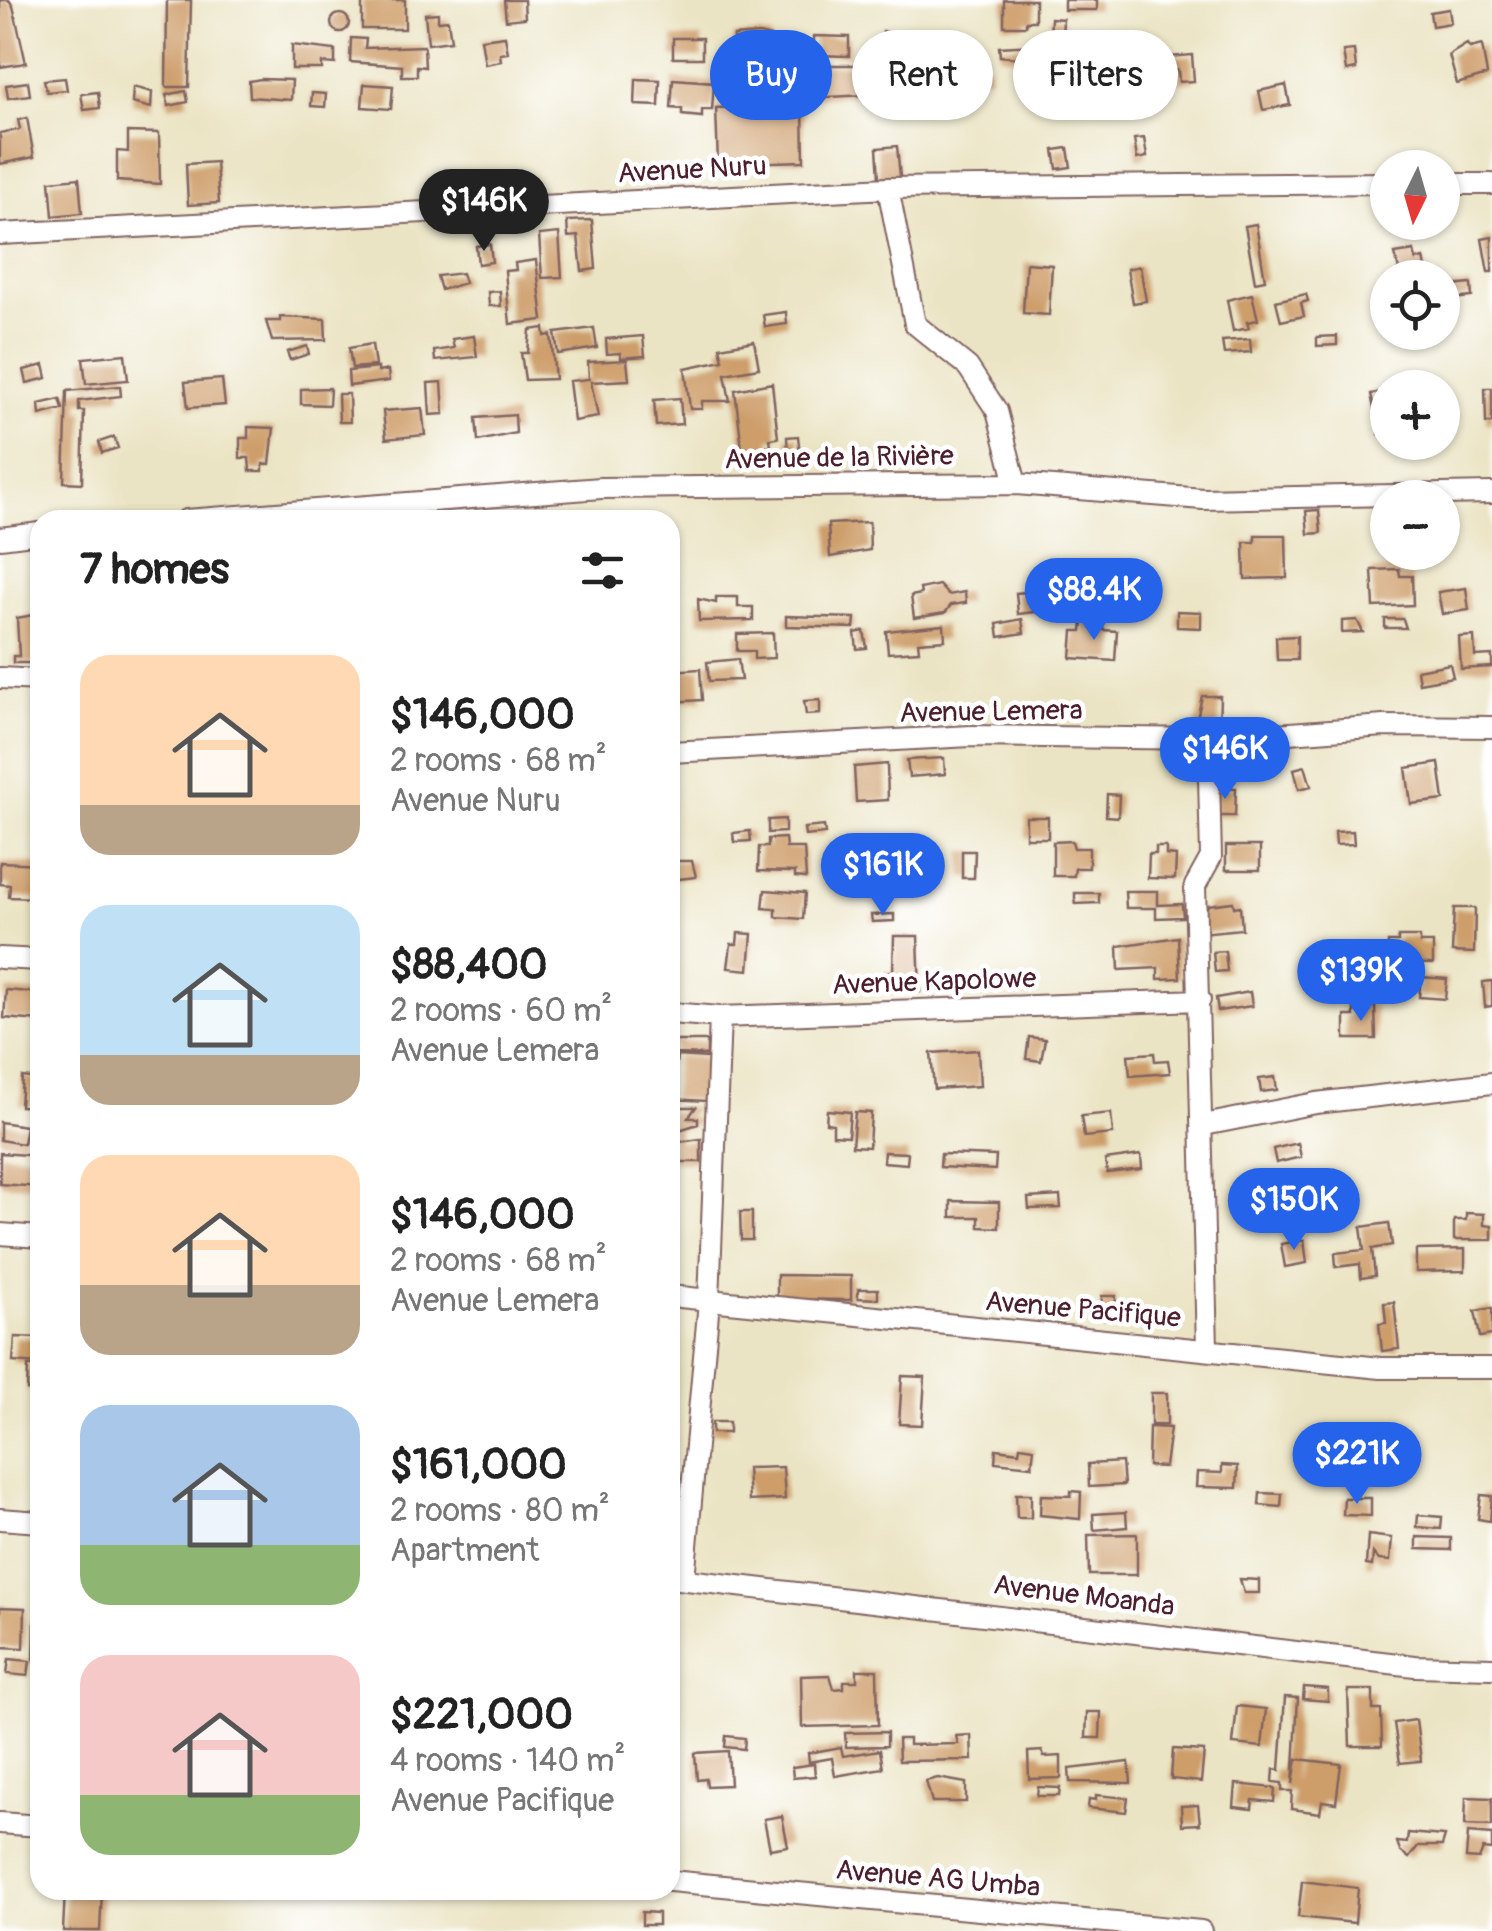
<!DOCTYPE html>
<html lang="en">
<head>
<meta charset="utf-8">
<style>
	:root { --surface:#fff; --page:#f6f6f6; --text:#222; --muted:#767676; --accent:#2563eb }
	body { margin:0; font-family:Pangolin,sans-serif; background:var(--page); color:var(--text); height:100vh; display:flex; flex-direction:column; font-size:38px; white-space:nowrap }
	* { box-sizing:border-box; margin:0 }
	p { font-size:32px; color:var(--muted) }
	.icon { flex:none; width:55px; height:55px; fill:none; stroke:currentColor; stroke-width:2; stroke-linecap:round; stroke-linejoin:round }
	.map { position:relative; flex:1; overflow:hidden }
	.sheet { position:absolute; left:30px; top:510px; width:650px; height:1390px; display:flex; flex-direction:column; background:var(--surface); border-radius:30px; box-shadow:0 2px 8px #0004 }
	.sheet>* { flex:none }
	.guide { position:absolute; left:710px; top:30px; width:630px; height:90px; display:flex; gap:20px }
	.needle { width:65px; rotate:185deg }
	.controls { position:absolute; left:1370px; top:150px; display:grid; gap:20px }
	.controls a { display:grid; place-items:center; width:90px; height:90px; border-radius:50%; background:var(--surface); box-shadow:0 2px 8px #0004; font-size:50px }
	.price { position:absolute; translate:-50% -85px; padding:0 22px; border-radius:35px; background:var(--accent); color:#fff; font-size:32px; line-height:65px; filter:drop-shadow(0 2px 5px #0008) }
	.price::after { content:''; position:absolute; left:50%; top:60px; width:30px; height:22px; margin-left:-15px; background:inherit; clip-path:polygon(0 0,100% 0,50% 100%) }
	.price.selected { background:#222; color:#fff }
	ul { padding:0; list-style:none }
	li { display:flex; align-items:center; gap:30px; height:250px; padding:0 50px }
	li span { display:grid; place-items:center; flex:none; width:280px; height:200px; border-radius:30px; color:#555 }
	li>.icon { margin-inline-start:auto }
	span .icon { width:120px; height:120px; fill:#fffc; stroke-width:1 }
	li b { font-size:42px }
	h2 { display:flex; justify-content:space-between; align-items:center; height:120px; padding:0 50px; font-size:42px }
	.pill { padding:0 35px; border-radius:45px; background:var(--surface); box-shadow:0 2px 8px #0004; font-size:35px; line-height:90px }
	.pill.selected { background:var(--accent); color:#fff }
	.map>svg:first-child { display:block }
</style>
</head>
<body>
<div class="map">
<svg width="1492" height="1931" viewBox="0 0 1492 1931">
	<rect width="100%" height="100%" fill="#fff"/>
	<filter id="ink" filterUnits="userSpaceOnUse"><feTurbulence type="fractalNoise" baseFrequency=".01" numOctaves="2"/><feDisplacementMap in="SourceGraphic" scale="20" xChannelSelector="R" yChannelSelector="G"/><feConvolveMatrix kernelMatrix="1 2 1 2 8 2 1 2 1" color-interpolation-filters="sRGB"/></filter>
	<filter id="wash" filterUnits="userSpaceOnUse"><feTurbulence type="fractalNoise" baseFrequency=".0048" numOctaves="4" result="noise"/><feDisplacementMap in="SourceGraphic" scale="40" xChannelSelector="R" yChannelSelector="G"/><feGaussianBlur stdDeviation="2.25" result="paint"/><feColorMatrix in="noise" values="0 0 0 0 0 0 0 0 0 0 0 0 0 0 0 0 0 1.4 0 .05"/><feComposite in="paint" operator="in"/></filter>
	<g filter="url(#wash)">
		<rect width="100%" height="100%" fill="#ebe4c4"/>
		<g id="blocks">
			<path fill="#ce9e6b" d="M0,0H9L13,6L26,63L0,67Z
				M167,0H191L189,87H166Z
				M362,0H405V29H362Z
				M504,0H524L525,18L506,20Z
				M1004,0H1035V21H1026V26H1004Z
				M1064,0H1097V10H1064Z
				M1449,9L1451,23L1432,26L1430,12Z
				M438,13V21L448,20L451,41L428,44L425,14Z
				M331 23a9 9 0 1 1 18 0a9 9 0 1 1-18 0Z
				M1051,18L1063,19L1062,40L1050,39Z
				M883,31L891,33V41H896L897,33H907V52L879,50Z
				M759,34L771,37L772,63L723,65V53L733,52L734,36Z
				M505,36L508,53L500,54L501,61L485,64L481,39Z
				M814,36L849,37V56L814,55Z
				M919,36L942,37L941,51L952,52L951,60L917,59Z
				M351,38L366,39L365,48L424,46L425,67L417,66V76H402V66L350,62Z
				M673,38H702V58H673Z
				M1467,44L1470,48L1482,45L1487,75L1457,84L1449,55Z
				M292,45L335,50V64L322,63V69H292Z
				M1034,45L1035,60L1000,56L999,47Z
				M1354,50L1356,69L1346,71L1343,51Z
				M1192,55L1194,81L1179,82L1178,70L1147,72L1146,59Z
				M1052,58L1084,59V80L1052,79Z
				M963,63L967,86H961L960,104L936,103L942,65Z
				M810,65H861V74H868L867,95L810,98Z
				M989,65V77H974V66Z
				M767,72V91L719,93V75Z
				M65,78L67,90L47,92L44,80Z
				M261,79L292,80L291,100L250,97L249,81Z
				M636,79L660,80L659,106L635,105Z
				M673,79L714,82L712,110H702V117L682,115V109L671,108Z
				M28,82L30,95L8,98L6,85Z
				M364,84L393,86L391,109L362,107Z
				M1286,85L1290,105L1263,110L1259,91Z
				M1056,86H1066V106L1056,107Z
				M133,87L152,92L151,108L132,103Z
				M186,91L188,102L169,106L166,95Z
				M98,92L100,108L84,110L81,94Z
				M312,93L326,94L325,107L311,106Z
				M740,100H780V106L803,105L804,161L718,164L716,108L740,107Z
				M27,118L34,157L0,164V133L20,129L18,120Z
				M128,132L159,133L160,184L117,181V151L128,152Z
				M1144,138L1147,157L1137,159L1134,139Z
				M897,146L900,177L879,178L877,148Z
				M1068,148L1071,167L1057,169L1054,150Z
				M216,162L219,203L188,205L186,164Z
				M79,178L82,213L53,216L50,181Z
				M592,220L596,269L582,271L578,236L568,237L567,221Z
				M1256,224L1265,280L1255,282L1245,226Z
				M559,233L562,277L542,278L539,235Z
				M1492,237V272H1488L1482,239Z
				M490,244L492,262L478,264L476,246Z
				M1414,251L1416,260L1424,258L1428,278H1401L1395,254Z
				M536,260L543,320L510,324L505,271L516,270L515,263Z
				M1026,263L1052,265L1049,315L1023,313Z
				M1140,266L1146,301L1133,303L1127,269Z
				M462,273L465,283L441,290L437,276Z
				M1471,284L1472,297L1442,300V287Z
				M500,291L501,306H489L488,292Z
				M1252,294L1258,320L1247,322L1249,328L1233,331L1227,300Z
				M1306,294L1308,301L1301,303L1304,316L1281,321L1276,301Z
				M786,312L787,324L765,327L763,315Z
				M280,317L325,319L326,340L272,341L266,321H280Z
				M544,328L545,336L551,335L555,379L525,380L521,353H528L530,330Z
				M594,328L597,348L558,354L555,333Z
				M474,336L477,357L435,361L434,351L454,348L452,339Z
				M643,336L645,356L621,358L620,353L607,354L606,339Z
				M1337,336V345L1317,346V337Z
				M1250,339L1251,352L1224,354L1222,341Z
				M754,341L759,368L725,374L730,401H702V409H690L685,368L723,360L720,347Z
				M372,344L375,366L352,368L349,348Z
				M307,346L309,354L290,360L287,352Z
				M125,354L128,380L86,384L83,358Z
				M627,360L629,380L591,382L598,417L574,421L569,381L589,379L588,362Z
				M44,365L47,378L27,383L24,370Z
				M378,368V372L388,370L389,381L349,386L348,371Z
				M222,379L225,405L188,408L185,382Z
				M442,382L444,414L430,415L428,383Z
				M772,383L778,438L770,439L771,446L742,449L735,390Z
				M120,386L121,396L79,401V411H84L82,483L64,482L67,391Z
				M330,388L329,405L301,404V389Z
				M1485,388H1492V423H1486Z
				M1388,391V432L1379,434L1371,394Z
				M338,394H349L350,422H339Z
				M680,398L682,424L656,426L654,400Z
				M60,399L63,409L40,415L39,404Z
				M422,408L425,435L386,439L383,411Z
				M515,415L516,433L478,441L476,418Z
				M248,427L274,428L270,464H263V471H250L249,458H240V438H248Z
				M798,436L800,454L788,455L787,437Z
				M114,437L118,448L102,453L99,442Z
				M1319,510L1321,533L1308,534L1306,511Z
				M869,522L870,550L830,557L828,524Z
				M1255,535H1286L1287,578L1245,579L1244,542H1255Z
				M1399,569L1400,576H1412L1413,605L1374,607L1372,570Z
				M939,585L948,595L965,592L966,603L951,605L945,613L914,618L911,596L921,594L920,589Z
				M1466,588L1469,610L1442,614L1438,592Z
				M1048,590L1051,610L1018,614L1016,593Z
				M716,597H738V607H753V620L699,621L698,599L716,603Z
				M1091,597L1116,599L1115,607L1090,605Z
				M1177,611L1201,612V628L1177,627Z
				M33,615H40V663H13V656H19L17,618Z
				M786,616L855,618L854,628L786,626Z
				M1022,619L1024,633L999,637L997,624Z
				M1385,619H1403L1406,628H1385Z
				M1357,620L1363,632L1342,633V621Z
				M1083,622L1103,623V630L1117,631L1115,661L1071,658L1073,631H1082Z
				M944,625L945,640L918,642L919,651L888,653L886,631Z
				M864,631L867,648L857,649L855,633Z
				M773,633L774,658L754,659V651H737V634Z
				M1297,636V660H1277L1276,637Z
				M1474,636L1475,656L1492,655V667L1461,669L1459,637Z
				M738,659L741,680L709,681L707,662Z
				M1450,664L1453,677L1419,683L1417,670Z
				M700,669L702,700L670,702V671Z
				M1202,696H1220L1219,728H1195Z
				M820,700V714L806,715L804,701Z
				M944,758L945,774L909,777L907,760Z
				M1439,763L1444,800L1411,804L1406,768Z
				M887,764L888,800L856,802L854,767Z
				M1305,766L1311,786L1299,789L1294,769Z
				M1214,788H1236L1235,816H1214Z
				M1107,794L1119,795L1118,817L1106,816Z
				M1026,817H1048V838H1026Z
				M785,819V832L768,833V820Z
				M824,826L825,834L805,836L804,828Z
				M750,831L751,841L734,842L733,833Z
				M1353,831L1354,844L1336,845L1335,832Z
				M785,838L786,848H804L806,878L795,877V872L758,871L759,847H768V839Z
				M1072,841L1074,848H1089V868H1075L1074,876H1053V842Z
				M1226,846H1260V870H1226Z
				M1156,847H1166V855L1176,856L1175,879L1148,878L1149,854H1156Z
				M962,851H975L974,878H962Z
				M670,861H692L696,877L670,880Z
				M0,862L40,864V904H35V898L9,897L10,885L0,884Z
				M765,890L805,893L803,919L776,917V909L763,908Z
				M1125,891H1158V905L1182,904L1183,917L1156,918V908H1126Z
				M1075,893H1099V903L1075,904Z
				M1233,902L1234,907L1240,906L1242,929L1201,933L1198,912L1206,911L1208,905Z
				M1454,908H1475L1474,953L1452,952Z
				M894,914V921L872,922L871,915Z
				M738,933L752,934L749,970L728,968L731,944H737Z
				M894,936H918L920,992H884V972L893,971Z
				M1178,937L1180,978L1158,979V968L1119,970L1118,946Z
				M1398,937H1420V943H1433V964L1388,963V942H1398Z
				M1379,948L1380,966L1361,967L1360,949Z
				M1225,951L1227,971L1215,972L1213,952Z
				M1377,976L1378,1001L1347,1002L1346,986L1320,987L1319,977Z
				M1421,977L1447,979L1445,999L1419,997Z
				M1492,981V1006L1485,1007L1483,982Z
				M6,990L40,993V1021L4,1018Z
				M1250,992L1252,1006L1218,1011L1216,998Z
				M1354,1006H1375L1376,1039H1345V1016H1354Z
				M1029,1037L1045,1039L1041,1061L1026,1059Z
				M675,1041H707V1055L675,1054Z
				M978,1050L980,1086L934,1089L931,1053Z
				M1154,1053L1155,1061L1168,1060L1170,1073L1130,1076L1128,1055Z
				M677,1056L709,1058L706,1101L672,1099Z
				M22,1077L40,1079V1107L20,1106Z
				M1275,1077L1277,1090L1261,1092L1259,1079Z
				M678,1107H696L688,1118H698V1124L679,1130V1142L701,1139V1162H670V1112H678Z
				M827,1110L850,1112L848,1136L833,1135V1124L826,1123Z
				M855,1112L871,1113L869,1147L852,1146Z
				M1111,1113L1113,1134L1084,1137L1081,1116Z
				M0,1122L26,1126L23,1144L0,1140Z
				M1298,1143L1301,1157L1276,1163L1273,1149Z
				M884,1152L908,1153L907,1164L883,1162Z
				M0,1153L40,1156V1187L0,1184Z
				M941,1154L996,1156L995,1170L940,1167Z
				M1141,1155L1142,1169L1107,1173L1105,1160Z
				M1060,1196L1061,1208L1029,1209L1028,1198Z
				M951,1201L999,1202V1228L979,1227V1217H951Z
				M740,1212H752V1240H741Z
				M1466,1213L1484,1214V1225L1492,1226V1240H1454V1220H1466Z
				M1389,1223L1392,1245L1372,1249L1375,1276L1361,1278L1360,1264L1336,1267L1335,1253L1364,1250L1361,1227Z
				M1304,1240L1307,1263L1285,1267L1281,1244Z
				M1465,1249V1271L1416,1272V1250Z
				M777,1275L851,1276V1300L777,1299Z
				M858,1289H878V1299L858,1298Z
				M1102,1296H1116L1114,1320L1100,1319Z
				M1394,1302L1399,1349L1382,1351L1379,1324L1386,1323L1384,1303Z
				M1492,1308V1335L1480,1337L1475,1311Z
				M15,1337L40,1338V1364L13,1362Z
				M28,1366L40,1367V1391L27,1390Z
				M902,1376L925,1377L922,1425L899,1424Z
				M1151,1393H1167V1425H1151Z
				M712,1422H729V1433H712Z
				M1149,1427L1170,1428L1165,1467L1148,1466Z
				M1020,1446L1034,1448L1032,1466L995,1462L996,1449L1019,1452Z
				M1122,1462L1124,1485L1089,1487L1088,1464Z
				M1222,1465L1238,1466L1237,1488L1196,1487L1197,1472L1222,1473Z
				M783,1467L785,1499L749,1501L747,1468Z
				M1071,1491L1081,1492L1080,1519L1040,1515L1041,1495L1071,1496Z
				M1260,1493L1282,1494L1281,1507L1259,1505Z
				M1016,1494H1031V1518H1017Z
				M1481,1495L1492,1496L1490,1521L1478,1519Z
				M1344,1498H1371V1516L1343,1515Z
				M1126,1512L1127,1527L1094,1530L1093,1514Z
				M1418,1515L1442,1517L1441,1529L1417,1527Z
				M1137,1534V1575H1089L1088,1535Z
				M1368,1535L1392,1538L1390,1561L1379,1560L1373,1553L1372,1566L1366,1565Z
				M1417,1537L1451,1538V1550L1417,1549Z
				M1240,1579L1259,1580V1593H1244Z
				M0,1607L25,1608L24,1648L0,1647Z
				M35,1619H40V1662H34Z
				M9,1659L30,1661L28,1676L7,1674Z
				M857,1670H877L878,1725L802,1727L801,1676L830,1675L834,1689L844,1688V1681H857Z
				M1304,1687L1328,1689V1701L1303,1699Z
				M1348,1690H1373V1710H1381L1382,1746H1350Z
				M1285,1697L1298,1698L1293,1784L1297,1759L1341,1764L1336,1803L1322,1801L1320,1813L1291,1809L1292,1791H1282V1783L1273,1782L1274,1769L1280,1770Z
				M1237,1706L1266,1709L1262,1747L1233,1744Z
				M1087,1712H1101L1100,1738H1086Z
				M1416,1720L1421,1761L1400,1763L1394,1723Z
				M887,1732V1746L846,1747L845,1733Z
				M971,1735L972,1760L899,1761L898,1739H909V1745L958,1744L956,1736Z
				M726,1736L745,1738L744,1749L725,1747Z
				M841,1747L843,1756L880,1750L883,1768L835,1776L832,1758L809,1762L808,1753Z
				M1173,1749L1204,1751L1201,1782L1171,1779Z
				M728,1751L730,1785L707,1786L706,1779L697,1780L695,1753Z
				M1042,1751L1044,1757L1061,1756V1778L1029,1779L1028,1752Z
				M1129,1762L1131,1783L1070,1782L1069,1769Z
				M814,1764L815,1776L793,1778L792,1767Z
				M938,1778L966,1783V1802H932L926,1781Z
				M1236,1784L1275,1788L1274,1802L1253,1800L1252,1809L1234,1807Z
				M1038,1787L1060,1788L1059,1796H1037Z
				M1096,1795L1128,1798L1126,1812L1088,1808L1089,1799L1096,1800Z
				M1466,1797L1492,1798V1826L1465,1825Z
				M1198,1805L1200,1824L1182,1825L1181,1806Z
				M782,1816L788,1846L770,1849L764,1819Z
				M1408,1833L1445,1836L1442,1846H1418L1409,1858L1400,1851L1397,1842L1407,1843Z
				M1468,1833L1492,1835V1850L1483,1849L1479,1859L1466,1858Z
				M1302,1881L1358,1888L1355,1923L1298,1917Z
				M65,1890H102L100,1931H63Z
				M642,1912L658,1913V1925H642Z"/>
		</g>
	</g>
	<g filter="url(#ink)">
		<use href="#blocks" fill-opacity="0" stroke="#826461" stroke-width="2.5"/>
		<g fill="none" stroke-linecap="round" stroke-linejoin="round">
			<g stroke="#826461" stroke-width="24">
				<path id="minor" d="M1442,184H1492
					M888,188L915,324L968,367L997,411L1016,484
					M0,234L888,188L1388,183
					M186,520L601,488L1016,484L1203,499L1492,493
					M0,538L40,533
					M0,678L40,680
					M670,752L971,736L1208,739L1384,726L1492,727
					M0,958L40,960
					M670,1013L720,1017L1200,1000
					M1204,1125L1316,1103L1492,1083
					M0,1234L40,1237
					M670,1296L1381,1368H1492
					M1207,1348L1195,886L1211,857L1208,739
					M0,1519L40,1522
					M670,1578L1415,1666L1492,1668
					M684,1579L709,1301L720,1017
					M0,1823L40,1826
					M670,1881L1201,1931"/>
			</g>
			<use href="#minor" stroke="#fff" stroke-width="20"/>
		</g>
	</g>
	<g text-anchor="middle" dominant-baseline="central" stroke-width="9" stroke-linejoin="round" paint-order="stroke">
		<g font-size="28" fill="#4a1f2b" stroke="#fff">
			<text transform="translate(692 170) rotate(-3)">Avenue Nuru</text>
			<text transform="translate(839 458) rotate(-1)">Avenue de la Rivière</text>
			<text transform="translate(991 712) rotate(-1)">Avenue Lemera</text>
			<text transform="translate(934 982) rotate(-2)">Avenue Kapolowe</text>
			<text transform="translate(1083 1310) rotate(5)">Avenue Pacifique</text>
			<text transform="translate(1084 1596) rotate(7)">Avenue Moanda</text>
			<text transform="translate(938 1879) rotate(5)">Avenue AG Umba</text>
		</g>
	</g>
</svg>
<div class="controls">
<a><svg class="needle" viewBox="-14 -14 28 28"><path d="M0-13l5 13h-10z" fill="#e53935"/><path d="M0 13l5-13h-10z" fill="#767676"/></svg></a>
<a><svg class="icon" aria-label="locate" viewBox="0 0 24 24"><circle cx="12" cy="12" r="6"/><path d="M12 2v4M12 18v4M2 12h4M18 12h4"/></svg></a>
<a>+</a>
<a>−</a>
</div>
<b class="price selected" style="left:484px;top:254px">$146K</b>
<b class="price" style="left:1094px;top:643px">$88.4K</b>
<b class="price" style="left:1225px;top:802px">$146K</b>
<b class="price" style="left:883px;top:918px">$161K</b>
<b class="price" style="left:1361px;top:1024px">$139K</b>
<b class="price" style="left:1294px;top:1253px">$150K</b>
<b class="price" style="left:1357px;top:1507px">$221K</b>
<div class="guide">
<a class="pill selected">Buy</a>
<a class="pill">Rent</a>
<a class="pill">Filters</a>
</div>
<section class="sheet">
<h2>7 homes<svg class="icon" aria-label="filters" viewBox="0 0 24 24"><path d="M4 7h16M4 17h16"/><circle cx="9" cy="7" r="2"/><circle cx="15" cy="17" r="2"/></svg></h2>
<ul>
<li><span style="background:linear-gradient(#ffd9b3 75%,#b9a48a 0)"><svg class="icon" aria-label="home" viewBox="0 0 24 24"><path d="M3 11l9-7 9 7M6 9v11h12V9"/></svg></span><div><b>$146,000</b><p>2 rooms · 68 m²</p><p>Avenue Nuru</p></div></li>
<li><span style="background:linear-gradient(#bfe0f5 75%,#b9a48a 0)"><svg class="icon" aria-label="home" viewBox="0 0 24 24"><path d="M3 11l9-7 9 7M6 9v11h12V9"/></svg></span><div><b>$88,400</b><p>2 rooms · 60 m²</p><p>Avenue Lemera</p></div></li>
<li><span style="background:linear-gradient(#ffd9b3 65%,#b9a48a 0)"><svg class="icon" aria-label="home" viewBox="0 0 24 24"><path d="M3 11l9-7 9 7M6 9v11h12V9"/></svg></span><div><b>$146,000</b><p>2 rooms · 68 m²</p><p>Avenue Lemera</p></div></li>
<li><span style="background:linear-gradient(#a9c7e8 70%,#8fb573 0)"><svg class="icon" aria-label="home" viewBox="0 0 24 24"><path d="M3 11l9-7 9 7M6 9v11h12V9"/></svg></span><div><b>$161,000</b><p>2 rooms · 80 m²</p><p>Apartment</p></div></li>
<li><span style="background:linear-gradient(#f6c9c9 70%,#8fb573 0)"><svg class="icon" aria-label="home" viewBox="0 0 24 24"><path d="M3 11l9-7 9 7M6 9v11h12V9"/></svg></span><div><b>$221,000</b><p>4 rooms · 140 m²</p><p>Avenue Pacifique</p></div></li>
</ul>
</section>
</div>
</body>
</html>
